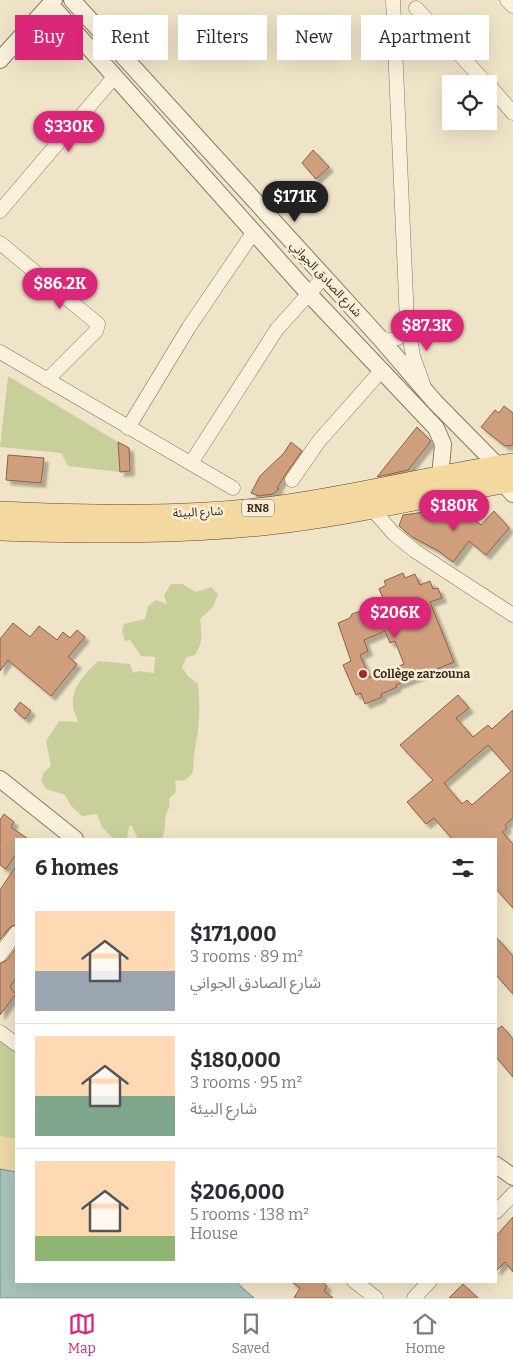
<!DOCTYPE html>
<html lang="en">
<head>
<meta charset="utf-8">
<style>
	:root { --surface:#fff; --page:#f2f2f3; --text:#2b2b33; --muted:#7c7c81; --line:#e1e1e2; --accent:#db2777 }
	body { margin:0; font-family:Bitter,"Noto Sans Arabic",serif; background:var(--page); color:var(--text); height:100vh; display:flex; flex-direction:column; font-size:19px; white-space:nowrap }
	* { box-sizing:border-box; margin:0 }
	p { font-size:16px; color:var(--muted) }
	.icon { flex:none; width:28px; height:28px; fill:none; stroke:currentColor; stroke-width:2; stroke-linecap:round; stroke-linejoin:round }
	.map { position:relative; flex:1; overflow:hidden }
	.drawer { position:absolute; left:15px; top:838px; width:482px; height:445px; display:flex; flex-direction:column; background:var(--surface); border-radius:0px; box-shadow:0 5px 20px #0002 }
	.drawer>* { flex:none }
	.top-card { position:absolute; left:15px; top:15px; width:484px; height:45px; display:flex; gap:10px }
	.buttons { position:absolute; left:442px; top:75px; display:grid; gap:10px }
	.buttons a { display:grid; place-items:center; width:55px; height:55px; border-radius:0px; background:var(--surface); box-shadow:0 5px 20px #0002; font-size:25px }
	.price { position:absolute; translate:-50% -42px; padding:0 11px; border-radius:18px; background:var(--accent); color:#fff; font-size:16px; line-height:32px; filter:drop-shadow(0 1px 2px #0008) }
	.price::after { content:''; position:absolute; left:50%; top:30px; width:15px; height:11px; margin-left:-8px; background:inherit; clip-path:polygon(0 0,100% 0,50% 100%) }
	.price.active { background:#222; color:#fff }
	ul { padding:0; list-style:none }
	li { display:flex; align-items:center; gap:15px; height:125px; padding:0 20px }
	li+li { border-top:1px solid var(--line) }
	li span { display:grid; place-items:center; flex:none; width:140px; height:100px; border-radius:0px; color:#555 }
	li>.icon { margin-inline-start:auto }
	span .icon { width:60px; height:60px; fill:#fffc; stroke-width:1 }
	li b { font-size:21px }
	h2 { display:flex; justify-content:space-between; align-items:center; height:60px; padding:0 20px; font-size:21px }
	.chip { padding:0 18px; border-radius:0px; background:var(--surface); box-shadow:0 5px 20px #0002; font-size:18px; line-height:45px }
	.chip.active { background:var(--accent); color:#fff }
	.menu { display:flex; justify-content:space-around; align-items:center; height:70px; border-top:1px solid var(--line); background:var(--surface); font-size:14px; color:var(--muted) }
	.menu a { display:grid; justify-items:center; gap:2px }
	.menu .active { color:var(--accent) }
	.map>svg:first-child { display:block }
</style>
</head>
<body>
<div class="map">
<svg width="513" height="1298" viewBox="0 0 513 1298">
	<defs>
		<filter id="shadow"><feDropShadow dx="4.5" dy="4.5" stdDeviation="1" flood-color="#0004"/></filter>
	</defs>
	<rect width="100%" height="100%" fill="#f0e4c8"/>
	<path fill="#c9cf9b" d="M8,376L118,442L120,472L68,466L61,453L0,447Z
		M171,584H182L196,592L211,587L218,594L213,607L200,619C202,633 203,643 195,655L187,657L182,667L188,676L198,684C201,714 199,726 194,755C192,763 196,771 189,777C184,782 180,781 175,780L176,792L169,799C171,807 168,808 166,815C164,824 166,829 162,839H138L132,826H129L127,839H114L102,827L97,814L82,816L71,806L65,795L46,789L41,780L44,772L51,766L46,741L59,721L78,722C77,717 73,711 73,706C71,687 86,673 98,661L130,664L133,673L139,671L154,673L155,657L141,656L130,640L125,641L122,631L124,624L145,619L148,606L156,600L167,604L164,595Z
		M0,1040L16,1053V1139L0,1136Z"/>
	<path fill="#ecd9a5" d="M0,1136L16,1139V1172L0,1169Z"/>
	<path fill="#a9c4bc" stroke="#6f938a" d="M0,1169L16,1172V1281H235L254,1298H0Z"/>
	<path fill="#cf9f7d" stroke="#8d5f41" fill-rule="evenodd" filter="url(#shadow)" d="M313,150L329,167L316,179L302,163Z
		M504,406L513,413V445L505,446L481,427L495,410L499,413Z
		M417,427L431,441L408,470L377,477Z
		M118,442L129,448L130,471L120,472Z
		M291,442L302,451L285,475L277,488L279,489L273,494L259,496L251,493L260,476L284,453Z
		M8,455L44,458L41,483L6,480Z
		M494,511L509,528L486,555L469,541L453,562L437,550L412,537L399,526L403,515L425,512L463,517L466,513L481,525Z
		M403,573L405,578L415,574L420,585L430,581L433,589L438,588L442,598L430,602L454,662L437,669L433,673H426L396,685L397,687L381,694L382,697L365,704L361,693L356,695L343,665L351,661L338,623L350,618L352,614L375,606L374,602L383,598L379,589L386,585L384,581ZM385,631L390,643L395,641L404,664L370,678L360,655L368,651L364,640Z
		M13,623L30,637L39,626L57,640L63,632L70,638L77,630L85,637L68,657L77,664L51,696L8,660L0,671V639Z
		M458,695L469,708L456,718L473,737L488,725L492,729L513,710V818L505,825L507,828L502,832L513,844V908L496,889V839H452L434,818L426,824L407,802L433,780L400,745ZM488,745L511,771L472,805L467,800L462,804L444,783Z
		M20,702L31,711L25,719L14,710Z
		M4,814L14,822L11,827L28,839H16V854L6,869L0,865V820Z
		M16,866V924L9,928L0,940V890Z
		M496,937L513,956V994L496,975Z
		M16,948V978L10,987L16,994L0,1015V964L7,960Z
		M502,1026L513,1039V1077L496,1057V1030Z
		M513,1217V1272L505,1262L496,1271V1236Z
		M290,1281H321L327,1286L324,1291L333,1298H294L300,1288Z
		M463,1284L478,1298H449Z"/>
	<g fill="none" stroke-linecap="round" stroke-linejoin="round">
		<g stroke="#8d765c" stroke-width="15">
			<path id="minor" d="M393,0L407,321L413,356L423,384
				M507,0L513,6
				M416,8L487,84
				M489,85L513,113
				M0,211L115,76
				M0,243L98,324L96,331L47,380
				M379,337L388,340L398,338L407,322
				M0,352L233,488
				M128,428L189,327L253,233
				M191,463L277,329L324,277
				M292,480L319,441L381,371
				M372,509L394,534L415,551L513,615
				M0,955L16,933
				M0,1032L16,1044
				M496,1212L513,1194
				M354,1281L376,1298
				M414,1298L430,1281"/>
		</g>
		<g stroke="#8d765c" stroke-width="18">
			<path id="tertiary" d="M72,0L379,337L435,402L498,466L503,483L513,494
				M50,4L308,293L436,428L443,444L440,478
				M0,60L54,0
				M0,779L75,839
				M496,1165L513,1177"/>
		</g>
		<g stroke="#5b4430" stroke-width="22">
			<path id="primary" d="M0,512C88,516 178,518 266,508C349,498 430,476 513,464
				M0,530C90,533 180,534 270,524C352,515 432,495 513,481"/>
		</g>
		<use href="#minor" stroke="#faf1dc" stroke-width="14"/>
		<use href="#tertiary" stroke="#faf1dc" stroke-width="16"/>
		<use href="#primary" stroke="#f3d9a0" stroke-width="21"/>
	</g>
	<circle fill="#9e2a2b" stroke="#f7eed8" stroke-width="2" cx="363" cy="674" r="5"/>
	<g text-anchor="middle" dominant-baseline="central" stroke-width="5" stroke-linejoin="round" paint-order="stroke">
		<rect fill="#f7eed8" stroke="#756857" stroke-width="1" x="242" y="499.5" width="32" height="17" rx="4"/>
		<g font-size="11" font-weight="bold" fill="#3d2e20">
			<text x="258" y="508">RN8</text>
		</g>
		<g font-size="12" fill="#3d2e20" stroke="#f7eed8">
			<text transform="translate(326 279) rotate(47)">شارع الصادق الجواني</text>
			<text transform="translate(198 512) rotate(-3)">شارع البيئة</text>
		</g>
		<g font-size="12" font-weight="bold" fill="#3d2e20" stroke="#f7eed8" text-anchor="start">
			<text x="373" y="674">Collège zarzouna</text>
		</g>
	</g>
</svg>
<div class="buttons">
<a><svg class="icon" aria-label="locate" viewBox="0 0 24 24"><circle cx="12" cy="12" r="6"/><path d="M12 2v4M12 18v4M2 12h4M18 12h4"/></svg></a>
</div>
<b class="price" style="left:69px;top:153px">$330K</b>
<b class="price active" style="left:295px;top:223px">$171K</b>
<b class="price" style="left:60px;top:310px">$86.2K</b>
<b class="price" style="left:427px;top:352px">$87.3K</b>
<b class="price" style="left:454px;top:532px">$180K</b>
<b class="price" style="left:395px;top:639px">$206K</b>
<div class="top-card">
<a class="chip active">Buy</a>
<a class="chip">Rent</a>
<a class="chip">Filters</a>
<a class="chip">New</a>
<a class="chip">Apartment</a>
</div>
<section class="drawer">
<h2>6 homes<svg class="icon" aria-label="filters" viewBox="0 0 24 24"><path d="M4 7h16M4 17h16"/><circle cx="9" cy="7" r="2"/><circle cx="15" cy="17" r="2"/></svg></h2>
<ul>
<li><span style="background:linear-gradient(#ffd9b3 60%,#9aa5b1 0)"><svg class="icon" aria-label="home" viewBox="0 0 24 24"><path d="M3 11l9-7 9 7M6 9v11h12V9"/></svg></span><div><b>$171,000</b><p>3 rooms · 89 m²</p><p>شارع الصادق الجواني</p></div></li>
<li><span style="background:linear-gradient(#ffd9b3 60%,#7fa58c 0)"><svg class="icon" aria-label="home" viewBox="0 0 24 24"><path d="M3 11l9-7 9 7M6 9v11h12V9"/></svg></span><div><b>$180,000</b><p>3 rooms · 95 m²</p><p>شارع البيئة</p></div></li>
<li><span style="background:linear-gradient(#ffd9b3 75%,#8fb573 0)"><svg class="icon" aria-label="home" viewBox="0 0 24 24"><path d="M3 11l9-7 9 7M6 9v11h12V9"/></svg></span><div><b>$206,000</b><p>5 rooms · 138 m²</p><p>House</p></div></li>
</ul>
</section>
</div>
<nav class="menu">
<a class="active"><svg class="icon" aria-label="map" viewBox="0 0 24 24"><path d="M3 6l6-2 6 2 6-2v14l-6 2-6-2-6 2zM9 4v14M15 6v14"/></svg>Map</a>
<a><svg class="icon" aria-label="saved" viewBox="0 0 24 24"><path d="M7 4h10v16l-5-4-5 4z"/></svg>Saved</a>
<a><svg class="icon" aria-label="home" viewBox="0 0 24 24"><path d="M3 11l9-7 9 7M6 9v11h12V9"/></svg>Home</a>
</nav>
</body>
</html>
